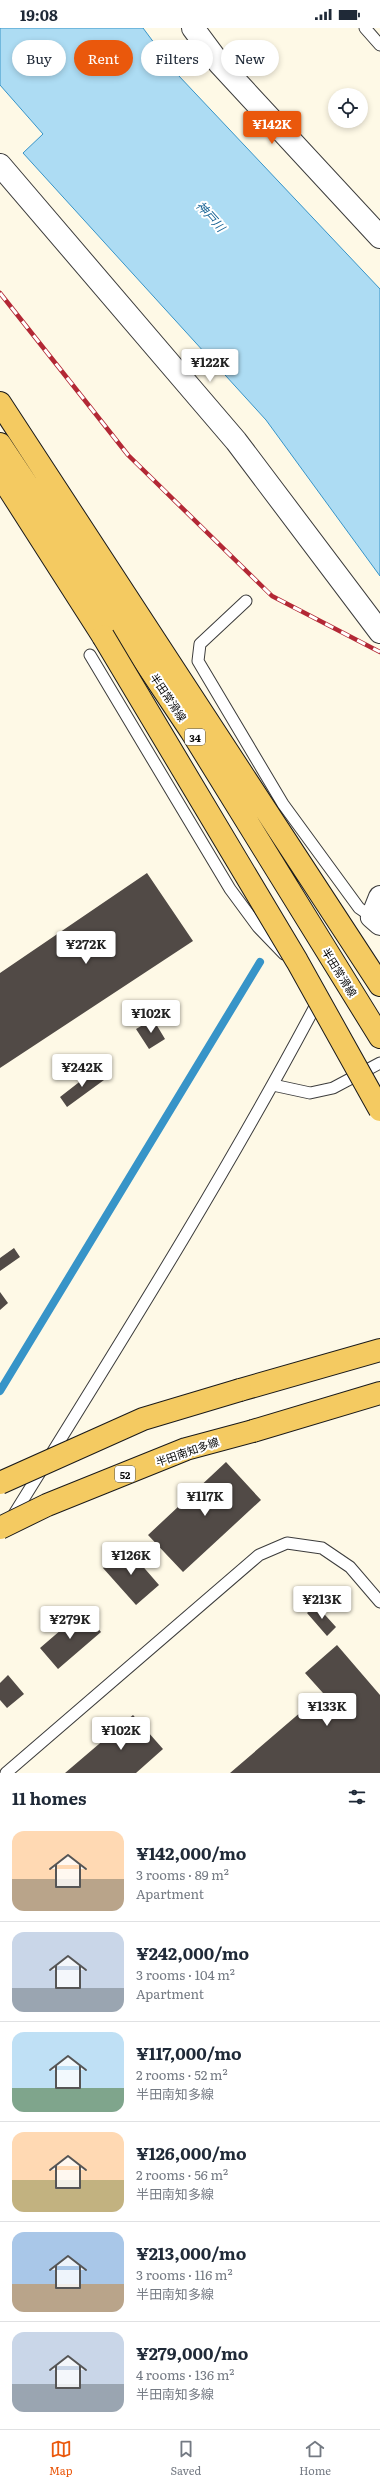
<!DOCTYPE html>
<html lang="en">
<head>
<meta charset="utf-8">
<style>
	:root { --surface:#fff; --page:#f6f6f7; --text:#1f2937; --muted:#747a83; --line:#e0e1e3; --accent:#ea580c }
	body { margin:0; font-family:Literata,"Noto Sans JP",serif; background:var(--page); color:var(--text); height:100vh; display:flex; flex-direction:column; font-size:15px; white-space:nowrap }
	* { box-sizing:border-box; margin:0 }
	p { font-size:13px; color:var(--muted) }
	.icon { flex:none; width:22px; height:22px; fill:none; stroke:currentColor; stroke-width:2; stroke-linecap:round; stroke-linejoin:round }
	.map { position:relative; height:1745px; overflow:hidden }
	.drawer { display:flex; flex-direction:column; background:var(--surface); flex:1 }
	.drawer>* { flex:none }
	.banner { position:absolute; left:12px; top:12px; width:356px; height:36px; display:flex; gap:8px }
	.tools { position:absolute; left:328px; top:60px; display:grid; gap:8px }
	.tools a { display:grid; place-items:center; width:40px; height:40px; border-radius:50%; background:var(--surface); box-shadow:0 2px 6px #0003; font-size:20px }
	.price { position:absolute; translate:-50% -34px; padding:0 9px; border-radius:4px; background:#fff; color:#222; font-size:13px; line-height:26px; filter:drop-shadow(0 1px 2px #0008) }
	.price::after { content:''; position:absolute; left:50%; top:24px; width:12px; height:9px; margin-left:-6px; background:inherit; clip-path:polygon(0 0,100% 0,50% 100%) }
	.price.on { background:var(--accent); color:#fff }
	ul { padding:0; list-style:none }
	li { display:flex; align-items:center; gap:12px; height:100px; padding:0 12px }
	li+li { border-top:1px solid var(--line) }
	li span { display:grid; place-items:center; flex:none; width:112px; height:80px; border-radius:12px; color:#555 }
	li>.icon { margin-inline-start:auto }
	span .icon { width:48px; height:48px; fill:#fffc; stroke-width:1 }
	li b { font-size:17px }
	h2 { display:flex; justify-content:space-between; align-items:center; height:48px; padding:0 12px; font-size:17px }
	.pill { padding:0 14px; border-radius:18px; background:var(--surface); box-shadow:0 2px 6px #0003; font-size:14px; line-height:36px }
	.pill.on { background:var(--accent); color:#fff }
	.status { display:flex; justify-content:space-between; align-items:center; height:28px; padding:0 20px; background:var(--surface); direction:ltr }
	.status svg { height:11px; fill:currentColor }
	.dock { display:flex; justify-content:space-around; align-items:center; height:56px; border-top:1px solid var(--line); background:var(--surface); font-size:11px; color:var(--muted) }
	.dock a { display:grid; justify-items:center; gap:2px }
	.dock .on { color:var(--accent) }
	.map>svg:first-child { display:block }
</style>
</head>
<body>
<div class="status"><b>19:08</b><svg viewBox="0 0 49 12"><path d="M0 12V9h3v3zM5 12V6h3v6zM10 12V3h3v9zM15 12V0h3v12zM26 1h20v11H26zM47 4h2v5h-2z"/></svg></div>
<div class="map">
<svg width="380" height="1745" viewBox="0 0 380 1745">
	<rect width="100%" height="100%" fill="#fef9e6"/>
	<path fill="#addcf3" stroke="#3794c8" d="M0,0H143L178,47L380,261V548L266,392L23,125L43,106L0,57Z"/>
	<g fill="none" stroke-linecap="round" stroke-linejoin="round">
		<path stroke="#3794c8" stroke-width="8" d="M0,1363L260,934"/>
	</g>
	<path fill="#514a46" d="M147,845L193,913L0,1040V945Z
		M153,991L165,1011L149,1021L136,1001Z
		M96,1041L104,1052L67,1079L60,1069Z
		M14,1220L20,1229L0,1243V1230Z
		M0,1264L8,1275L0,1282Z
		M226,1434L261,1472L183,1544L148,1507Z
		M126,1519L159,1557L136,1577L103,1540Z
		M316,1577L336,1599L327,1608L307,1585Z
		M83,1583L101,1604L58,1641L40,1620Z
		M337,1617L380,1667V1745H230L323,1665L305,1645Z
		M8,1647L24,1666L7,1680L0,1672V1655Z
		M133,1687L163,1721L136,1745H65Z"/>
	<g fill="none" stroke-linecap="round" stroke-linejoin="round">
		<g stroke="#3c3c3c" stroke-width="13">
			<path id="service" d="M365,0L380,17
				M246,573L200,616L198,633L283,776L359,880L372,889
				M90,627L230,861L258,899L284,926
				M273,1057L310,1065L333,1060L380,1035
				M11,1491C117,1320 225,1149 319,971
				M6,1745L259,1527L287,1515L322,1520L350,1539L380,1574"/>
		</g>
		<g stroke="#3c3c3c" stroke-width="24">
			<path id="minor" d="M193,0L219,35L380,209
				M0,137L236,413L380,604
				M380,869L372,889L380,896"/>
		</g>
		<g stroke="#1a1a1a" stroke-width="24">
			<path id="primary" d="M0,375L380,957
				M0,416L191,703L380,1009
				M0,447L103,608
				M240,1362L380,1322
				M253,1403L380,1365"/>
		</g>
		<use href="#service" stroke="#fff" stroke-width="11"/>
		<use href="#minor" stroke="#fff" stroke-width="22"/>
		<use href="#primary" stroke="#f4ca61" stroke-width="22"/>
		<g stroke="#b32835" stroke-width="4.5">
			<path id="rail" d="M0,265L128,427L272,568L380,624"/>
		</g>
		<use href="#rail" stroke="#fff" stroke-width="3" stroke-dasharray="9" stroke-linecap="butt"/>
		<g stroke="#1a1a1a" stroke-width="24" stroke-linecap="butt">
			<path id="primary-bridge" d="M103,608L297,933L380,1082
				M0,1455L143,1391L240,1362
				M0,1500L47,1477L186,1421L253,1403"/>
		</g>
		<use href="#primary-bridge" stroke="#f4ca61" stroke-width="22"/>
	</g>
	<g text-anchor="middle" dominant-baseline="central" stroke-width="4" stroke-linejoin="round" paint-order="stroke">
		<g fill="#fff" stroke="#535353" stroke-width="1">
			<rect x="185" y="701" width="20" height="16" rx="3"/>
			<rect x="115" y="1438" width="20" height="16" rx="3"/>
		</g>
		<g font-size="10" font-weight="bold" fill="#090909">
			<text x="195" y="709">34</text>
			<text x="125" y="1446">52</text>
		</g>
		<g font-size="11" fill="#090909" stroke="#fff">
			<text transform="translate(169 669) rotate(56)">半田常滑線</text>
			<text transform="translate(340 944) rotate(58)">半田常滑線</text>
			<text transform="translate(187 1423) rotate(-19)">半田南知多線</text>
		</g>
		<g font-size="12" font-style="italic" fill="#196495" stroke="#fff">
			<text transform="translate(211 188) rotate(48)">神戸川</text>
		</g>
	</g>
</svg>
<div class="tools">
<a><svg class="icon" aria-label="locate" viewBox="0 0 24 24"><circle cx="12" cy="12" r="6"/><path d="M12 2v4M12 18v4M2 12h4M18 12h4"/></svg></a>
</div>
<b class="price on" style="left:272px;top:117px">¥142K</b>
<b class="price" style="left:210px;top:355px">¥122K</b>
<b class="price" style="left:86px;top:937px">¥272K</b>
<b class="price" style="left:151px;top:1006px">¥102K</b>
<b class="price" style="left:82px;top:1060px">¥242K</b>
<b class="price" style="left:205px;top:1489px">¥117K</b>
<b class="price" style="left:131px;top:1548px">¥126K</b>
<b class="price" style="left:322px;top:1592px">¥213K</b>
<b class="price" style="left:70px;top:1612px">¥279K</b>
<b class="price" style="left:327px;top:1699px">¥133K</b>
<b class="price" style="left:121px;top:1723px">¥102K</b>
<div class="banner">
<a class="pill">Buy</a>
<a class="pill on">Rent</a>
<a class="pill">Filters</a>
<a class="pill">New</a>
</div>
</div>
<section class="drawer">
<h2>11 homes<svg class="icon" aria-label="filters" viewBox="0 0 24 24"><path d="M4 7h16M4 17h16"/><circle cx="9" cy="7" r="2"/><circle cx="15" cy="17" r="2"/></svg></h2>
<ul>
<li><span style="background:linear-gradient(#ffd9b3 60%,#b9a48a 0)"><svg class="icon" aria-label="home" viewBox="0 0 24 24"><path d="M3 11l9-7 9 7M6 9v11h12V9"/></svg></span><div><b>¥142,000/mo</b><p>3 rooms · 89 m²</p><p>Apartment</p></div></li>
<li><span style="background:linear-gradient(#c9d6e8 70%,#9aa5b1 0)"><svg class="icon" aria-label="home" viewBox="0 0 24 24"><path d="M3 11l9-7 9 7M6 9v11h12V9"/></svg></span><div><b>¥242,000/mo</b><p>3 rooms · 104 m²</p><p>Apartment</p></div></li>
<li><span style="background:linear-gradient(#bfe0f5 70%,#7fa58c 0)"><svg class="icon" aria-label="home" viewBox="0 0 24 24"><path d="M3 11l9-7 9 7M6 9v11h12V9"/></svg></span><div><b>¥117,000/mo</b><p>2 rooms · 52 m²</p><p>半田南知多線</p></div></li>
<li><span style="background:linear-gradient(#ffd9b3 60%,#c2b280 0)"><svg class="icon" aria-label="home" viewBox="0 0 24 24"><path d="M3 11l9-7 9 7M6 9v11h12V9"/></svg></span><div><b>¥126,000/mo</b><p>2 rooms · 56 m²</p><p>半田南知多線</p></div></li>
<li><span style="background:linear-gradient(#a9c7e8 65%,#b9a48a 0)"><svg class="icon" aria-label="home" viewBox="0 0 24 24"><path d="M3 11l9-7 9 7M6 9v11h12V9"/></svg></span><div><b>¥213,000/mo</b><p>3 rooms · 116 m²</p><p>半田南知多線</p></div></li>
<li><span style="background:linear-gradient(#c9d6e8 65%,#9aa5b1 0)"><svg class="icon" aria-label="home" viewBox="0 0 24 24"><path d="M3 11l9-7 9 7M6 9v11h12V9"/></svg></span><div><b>¥279,000/mo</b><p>4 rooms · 136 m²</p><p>半田南知多線</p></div></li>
</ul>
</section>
<nav class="dock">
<a class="on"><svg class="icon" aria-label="map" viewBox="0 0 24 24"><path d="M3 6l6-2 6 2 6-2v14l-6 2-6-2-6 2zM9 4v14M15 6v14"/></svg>Map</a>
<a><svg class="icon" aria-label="saved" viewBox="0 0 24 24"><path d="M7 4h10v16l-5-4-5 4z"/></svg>Saved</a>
<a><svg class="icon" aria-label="home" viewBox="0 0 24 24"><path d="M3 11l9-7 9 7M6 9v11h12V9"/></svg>Home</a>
</nav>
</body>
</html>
